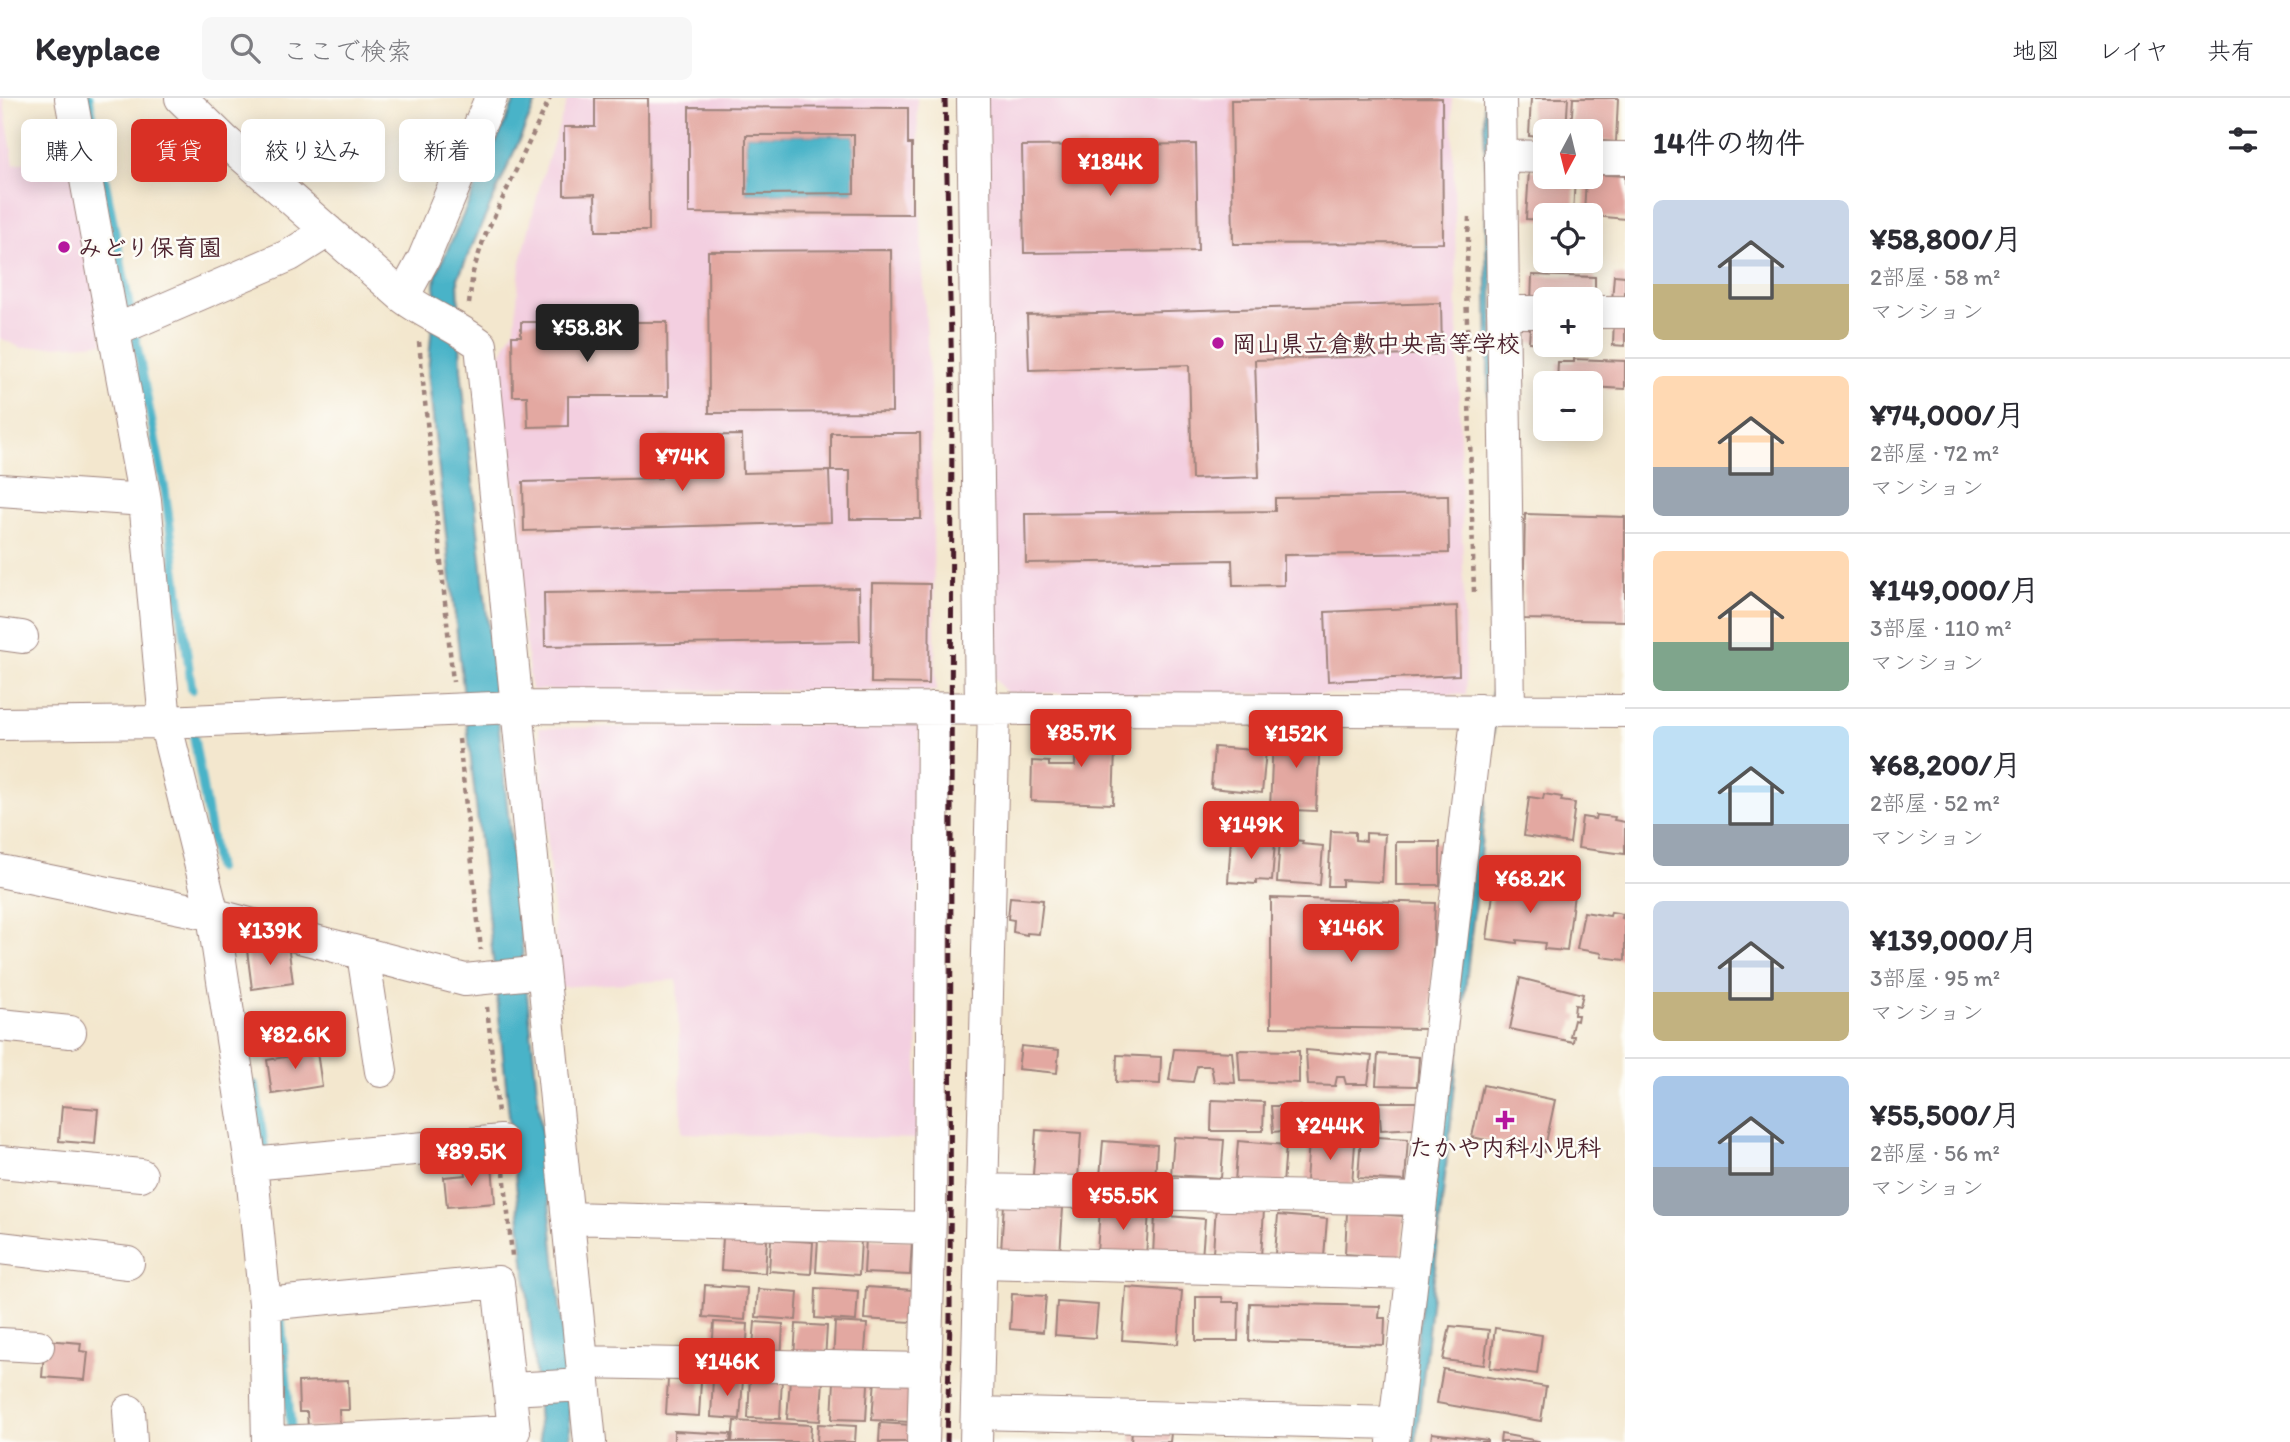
<!DOCTYPE html>
<html lang="ja">
<head>
<meta charset="utf-8">
<style>
	:root { --surface:#fff; --page:#f7f7f7; --text:#2b2b33; --muted:#7c7c81; --line:#e1e1e2; --accent:#d93025 }
	body { margin:0; font-family:Itim,"Klee One",sans-serif; background:var(--page); color:var(--text); height:100vh; display:flex; flex-direction:column; font-size:26px; white-space:nowrap }
	* { box-sizing:border-box; margin:0 }
	p { font-size:23px; color:var(--muted) }
	.icon { flex:none; width:38px; height:38px; fill:none; stroke:currentColor; stroke-width:2; stroke-linecap:round; stroke-linejoin:round }
	.map { position:relative; flex:1; overflow:hidden }
	.sheet { display:flex; flex-direction:column; background:var(--surface); width:665px }
	.sheet>* { flex:none }
	.top-card { position:absolute; left:21px; top:21px; width:665px; height:63px; display:flex; gap:14px }
	.needle { width:46px; rotate:187deg }
	.tools { position:absolute; left:1533px; top:21px; display:grid; gap:14px }
	.tools a { display:grid; place-items:center; width:70px; height:70px; border-radius:10px; background:var(--surface); box-shadow:0 4px 18px #0003; font-size:35px }
	.price { position:absolute; translate:-50% -60px; padding:0 16px; border-radius:7px; background:var(--accent); color:#fff; font-size:23px; line-height:46px; filter:drop-shadow(0 2px 4px #0008) }
	.price::after { content:''; position:absolute; left:50%; top:42px; width:21px; height:16px; margin-left:-10px; background:inherit; clip-path:polygon(0 0,100% 0,50% 100%) }
	.price.current { background:#222; color:#fff }
	ul { padding:0; list-style:none }
	li { display:flex; align-items:center; gap:21px; height:175px; padding:0 28px }
	li+li { border-top:2px solid var(--line) }
	li span { display:grid; place-items:center; flex:none; width:196px; height:140px; border-radius:10px; color:#555 }
	li>.icon { margin-inline-start:auto }
	span .icon { width:84px; height:84px; fill:#fffc; stroke-width:1 }
	li b { font-size:30px }
	h2 { display:flex; justify-content:space-between; align-items:center; height:84px; padding:0 28px; font-size:30px }
	.tag { padding:0 24px; border-radius:10px; background:var(--surface); box-shadow:0 4px 18px #0003; font-size:24px; line-height:63px }
	.tag.current { background:var(--accent); color:#fff }
	header { display:flex; align-items:center; gap:42px; box-sizing:border-box; height:98px; padding:0 35px; background:var(--surface); border-bottom:2px solid var(--line) }
	header strong { font-size:33px }
	nav { display:flex; gap:38px; margin-inline-start:auto; font-size:24px }
	.search { width:490px; height:63px; background:var(--page); display:flex; align-items:center; gap:18px; box-sizing:border-box; padding:0 24px; border-radius:10px; color:var(--muted); font-size:26px }
	main { display:flex; flex:1; min-height:0 }
	.map>svg:first-child { display:block }
</style>
</head>
<body>
<header>
<strong>Keyplace</strong>
<div class="search"><svg class="icon" aria-label="search" viewBox="0 0 24 24"><circle cx="10" cy="10" r="6"/><path d="M15 15l6 6"/></svg>ここで検索</div>
<nav><a>地図</a><a>レイヤ</a><a>共有</a></nav>
</header>
<main>
<div class="map">
<svg width="1625" height="1344" viewBox="0 0 1625 1344">
	<rect width="100%" height="100%" fill="#fdfcf7"/>
	<filter id="ink" filterUnits="userSpaceOnUse"><feTurbulence type="fractalNoise" baseFrequency=".0143" numOctaves="2"/><feDisplacementMap in="SourceGraphic" scale="14" xChannelSelector="R" yChannelSelector="G"/><feConvolveMatrix kernelMatrix="1 2 1 2 8 2 1 2 1" color-interpolation-filters="sRGB"/></filter>
	<filter id="wash" filterUnits="userSpaceOnUse"><feTurbulence type="fractalNoise" baseFrequency=".00686" numOctaves="4" result="noise"/><feDisplacementMap in="SourceGraphic" scale="28" xChannelSelector="R" yChannelSelector="G"/><feGaussianBlur stdDeviation="1.57" result="paint"/><feColorMatrix in="noise" values="0 0 0 0 0 0 0 0 0 0 0 0 0 0 0 0 0 1.4 0 .05"/><feComposite in="paint" operator="in"/></filter>
	<g filter="url(#wash)">
		<rect width="100%" height="100%" fill="#f3e7ce"/>
		<path fill="#f3cfe0" fill-rule="evenodd" d="M0,0H3L14,66L73,57L103,245L21,250L0,240Z
			M568,0H595V29H564V96H595L596,133L648,0H917L922,159L930,288L936,593L531,592L516,459L520,434L518,393L505,367L498,262L515,229L520,167L541,83ZM689,10H907L912,116L689,115ZM890,152L709,315L708,154ZM522,224H667L668,298H568V328H528L527,298L513,238H521ZM831,335H920V420L850,421V373H831ZM742,337L743,375L829,373L830,424L524,433L523,384L661,380L660,339ZM872,486H929V585H871ZM859,490L860,543L546,548L545,495Z
			M982,0H1452L1466,596L1007,595L989,575ZM1441,0L1442,145L1233,146L1232,2ZM1196,46L1197,153L1024,155L1022,48ZM1441,205L1442,256L1255,262L1258,379L1192,381L1189,267L1028,217ZM1448,398L1449,455L1284,457V487L1233,488L1232,462L1026,464L1025,416L1275,413V400ZM1457,508L1459,577L1329,583L1326,514Z
			M919,626L917,1041L682,1035L677,882L559,889L539,630Z"/>
		<path fill="#4ab3c8" stroke="#4a697a" stroke-width="2" d="M516,0H538L458,180L461,271L567,1274L571,1344H540L536,1280L494,870L428,274L436,177Z
			M1484,0H1489L1499,582L1416,1344H1405L1493,583Z
			M746,37H854V95L746,96Z"/>
		<g fill="none" stroke-linecap="round" stroke-linejoin="round">
			<path stroke="#4ab3c8" stroke-width="9" d="M89,0L165,392L192,592
				M192,629L217,770
				M255,987L266,1060
				M280,1213L292,1339"/>
		</g>
		<g id="blocks">
			<path fill="#e3a8a1" fill-rule="evenodd" d="M595,0H648L649,133H596L595,96L564,97V29H595Z
				M1442,0L1443,145L1233,146L1231,2Z
				M1531,0H1568L1566,33H1545V39L1529,38Z
				M1573,0H1618L1616,44L1591,42V33H1571Z
				M689,9L908,10V46H912V116L689,115ZM746,37H854V95L746,96Z
				M1196,46L1198,153L1024,155L1022,48Z
				M1529,72L1545,73V79H1575L1573,117H1545V122L1526,121Z
				M1591,76L1625,78V121L1584,117L1586,79H1591Z
				M891,152L892,314L709,315L708,153Z
				M1532,177L1595,179V207L1591,201H1545L1531,206Z
				M1614,177L1625,178V204L1612,203Z
				M1441,205L1442,256L1255,262L1259,379L1192,381L1189,267L1029,272L1027,217Z
				M1531,217L1545,218V245L1529,244Z
				M1614,219H1625V248L1613,247Z
				M521,224H667L668,298H568V328L528,329L527,298H513L512,238H521Z
				M1574,261L1625,263V291L1591,289V285H1557L1558,264H1574Z
				M831,335H920L921,421H850V373H831Z
				M742,337L743,375L829,373L831,424L524,433L523,384L661,380L660,338Z
				M1448,397L1449,455L1284,457V487L1233,488L1232,462L1026,465L1025,416L1275,413V400Z
				M1525,416L1625,419V523L1523,521Z
				M872,485L930,486L929,586L871,585Z
				M859,490L860,543L545,548L544,495Z
				M1457,508L1459,577L1328,583L1325,514Z
				M1076,623L1116,625L1113,706L1031,703L1032,663L1049,664V668H1075Z
				M1290,626L1315,627L1314,642L1320,643L1316,713L1270,711L1273,641L1290,642Z
				M1214,649L1266,653L1262,695L1211,690Z
				M1544,696L1562,699L1561,703L1575,705L1570,745L1524,738L1529,699L1543,701Z
				M1596,717L1615,719L1614,722L1625,724V756L1578,750L1582,719L1595,721Z
				M1331,733L1355,734V742L1366,743V735L1385,736L1382,784L1342,782V788H1328Z
				M1231,740L1249,742L1250,744L1256,745V742L1275,744L1272,783L1256,782V786L1228,784Z
				M1280,741L1303,743L1302,746L1323,748L1320,787L1277,784Z
				M1396,744H1440V787H1396Z
				M1495,781L1533,786V790L1574,796L1567,853L1544,851L1545,845L1517,842V845L1487,841Z
				M1010,799L1043,802L1039,836L1027,835V837L1013,834L1014,822L1008,821Z
				M1271,800L1435,805L1430,931L1271,929Z
				M1584,814L1610,818L1611,814L1623,816L1622,820L1625,821V862L1601,859L1602,855L1577,851Z
				M288,846L293,885L252,891L247,852Z
				M1520,880L1583,896L1580,908L1575,907L1574,917H1578L1577,923L1574,922L1570,938H1574L1573,944L1510,931Z
				M311,947L313,955L317,954L322,988L272,996L267,962L291,958L290,949Z
				M1021,948L1059,952L1057,975L1018,971Z
				M1174,951L1232,954L1235,985L1214,984L1211,968H1197L1193,984L1169,982Z
				M1238,952L1299,953V985L1240,983Z
				M1306,952L1372,958L1368,986H1346L1344,979H1337L1335,988L1308,987Z
				M1378,956L1419,959L1417,988L1376,987Z
				M1117,957L1161,959L1160,986L1116,984Z
				M1483,987L1555,1002L1544,1054L1472,1039Z
				M1212,1002L1264,1004L1263,1033H1211Z
				M1379,1004H1418L1417,1030L1381,1032Z
				M1370,1005L1371,1030L1339,1032L1340,1007Z
				M62,1008L98,1011L95,1046L59,1043Z
				M1271,1008H1301L1303,1031L1273,1034Z
				M1309,1009H1333L1331,1034L1309,1032Z
				M1036,1032L1081,1035L1078,1081L1033,1077Z
				M1361,1038L1408,1041L1405,1083L1358,1080Z
				M1174,1039L1224,1042L1221,1080L1171,1077Z
				M1103,1043L1157,1047L1155,1083L1100,1079Z
				M1238,1043L1286,1047L1283,1087L1235,1084Z
				M1309,1043L1355,1046L1352,1086L1306,1083Z
				M492,1067L495,1105L447,1109L444,1079L466,1077L465,1070Z
				M1004,1106L1063,1110L1060,1157L1001,1153Z
				M1216,1107L1264,1111L1261,1159L1213,1155Z
				M1100,1110L1149,1113L1146,1158L1097,1155Z
				M1347,1114L1404,1118L1401,1160L1345,1156Z
				M1155,1117L1205,1121L1202,1160L1153,1157Z
				M1278,1117L1327,1121L1324,1159L1275,1156Z
				M723,1139L767,1142L765,1175L721,1172Z
				M818,1140L861,1142L859,1177L816,1174Z
				M866,1140L912,1142L910,1177L864,1175Z
				M771,1141L813,1144L811,1176L769,1173Z
				M705,1187L747,1190L745,1222L703,1219Z
				M866,1189L913,1192L912,1224L864,1221Z
				M1126,1189L1182,1193L1178,1246L1122,1242Z
				M816,1190L858,1193L856,1223L815,1220Z
				M758,1191L798,1194L796,1222L756,1219Z
				M1012,1196L1046,1198L1043,1234L1010,1231Z
				M1196,1199H1222L1223,1204H1239L1238,1243H1196Z
				M1057,1204L1098,1207L1095,1240L1055,1237Z
				M1250,1205L1380,1208L1379,1220H1385L1384,1247L1249,1243Z
				M714,1224L748,1226L746,1259L712,1256Z
				M755,1224L783,1226L781,1262L752,1260Z
				M835,1224L867,1226L864,1267L833,1265Z
				M796,1226L827,1228L825,1263L794,1261Z
				M1450,1228L1489,1232L1484,1267L1443,1262Z
				M1495,1230L1542,1237L1537,1276L1490,1270Z
				M45,1242L81,1245L80,1253L88,1254L85,1282L42,1279Z
				M1443,1271L1546,1289L1541,1323L1437,1305Z
				M750,1278L782,1280L780,1321L748,1320Z
				M713,1280L743,1282L740,1321L711,1319Z
				M668,1281L701,1283L699,1318L666,1316Z
				M790,1281L823,1283L820,1323L787,1321Z
				M875,1281L913,1283L911,1324L872,1322Z
				M348,1282L349,1312H339L340,1328L308,1330L307,1314H299L298,1284Z
				M834,1283L868,1286L866,1322L832,1321Z
				M734,1323L811,1327L810,1344H732Z
				M880,1325L912,1327L911,1344H879Z
				M818,1326L856,1328L855,1344H817Z
				M674,1333L731,1336L730,1344H674Z
				M1132,1333L1171,1335L1170,1344H1131Z
				M1432,1335L1487,1342V1344H1431Z
				M1501,1336L1539,1343V1344H1500Z"/>
		</g>
	</g>
	<g filter="url(#ink)">
		<use href="#blocks" fill-opacity="0" stroke="#9e837c" stroke-width="2"/>
		<g fill="none" stroke-linecap="round" stroke-linejoin="round">
			<g stroke="#9e837c" stroke-width="34">
				<path id="minor" d="M71,0L145,402L165,624L213,817L251,1066L265,1206L268,1344
					M181,0L223,41L403,199C428,218 457,228 481,247L590,1344
					M973,0L981,610
					M1500,0L1509,611
					M1500,58L1545,59
					M1591,60H1625
					M403,199L424,160L491,0
					M1503,214H1545
					M1591,214H1625
					M114,233L290,157L328,133
					M0,392L145,402
					M0,536L22,539
					M0,626L165,624L517,609L1625,613
					M0,773L215,817L465,882L543,874
					M363,856L381,973
					M0,927L70,934
					M0,1064L141,1077
					M251,1066L501,1043
					M982,1092L1421,1101
					M568,1120L929,1130
					M0,1150L128,1165
					M981,1164L1412,1175
					M265,1206L498,1184L514,1333L278,1344
					M0,1246L38,1248
					M582,1264L926,1271
					M510,1291L584,1287
					M129,1313L131,1344
					M977,1315L1395,1325
					M923,1344L930,1118L933,610
					M976,1344L994,610
					M1393,1344L1478,612"/>
			</g>
			<path stroke="#9e837c" stroke-width="4.5" stroke-dasharray="5 5" stroke-linecap="butt" d="M1469,119L1466,186L1474,495
				M469,206L473,174L484,140L550,0
				M419,244L453,584
				M459,641L481,852
				M487,909L498,1015
				M504,1073L512,1158"/>
			<use href="#minor" stroke="#fff" stroke-width="32"/>
			<path stroke="#4a1f2b" stroke-width="5" stroke-dasharray="10 5" stroke-linecap="butt" d="M945,0L952,282L950,1220L947,1344"/>
		</g>
	</g>
	<g fill="#b5179e" stroke="#fdfcf7" stroke-width="2.5">
		<circle cx="64" cy="149" r="7"/>
		<circle cx="1218" cy="245" r="7"/>
		<path d="M1501.5 1011.5h7v7h7v7h-7v7h-7v-7h-7v-7h7z"/>
	</g>
	<g text-anchor="middle" dominant-baseline="central" stroke-width="5" stroke-linejoin="round" paint-order="stroke">
		<g font-size="24" font-weight="bold" fill="#4a1f2b" stroke="#fdfcf7" text-anchor="start">
			<text x="78" y="149">みどり保育園</text>
			<text x="1232" y="245">岡山県立倉敷中央高等学校</text>
			<text x="1505" y="1049" text-anchor="middle">たかや内科小児科</text>
		</g>
	</g>
</svg>
<div class="tools">
<a><svg class="needle" viewBox="-14 -14 28 28"><path d="M0-13l5 13h-10z" fill="#e53935"/><path d="M0 13l5-13h-10z" fill="#7c7c81"/></svg></a>
<a><svg class="icon" aria-label="locate" viewBox="0 0 24 24"><circle cx="12" cy="12" r="6"/><path d="M12 2v4M12 18v4M2 12h4M18 12h4"/></svg></a>
<a>+</a>
<a>−</a>
</div>
<b class="price" style="left:1110px;top:100px">¥184K</b>
<b class="price current" style="left:587px;top:266px">¥58.8K</b>
<b class="price" style="left:682px;top:395px">¥74K</b>
<b class="price" style="left:1081px;top:671px">¥85.7K</b>
<b class="price" style="left:1296px;top:672px">¥152K</b>
<b class="price" style="left:1251px;top:763px">¥149K</b>
<b class="price" style="left:1530px;top:817px">¥68.2K</b>
<b class="price" style="left:1351px;top:866px">¥146K</b>
<b class="price" style="left:270px;top:869px">¥139K</b>
<b class="price" style="left:295px;top:973px">¥82.6K</b>
<b class="price" style="left:1330px;top:1064px">¥244K</b>
<b class="price" style="left:471px;top:1090px">¥89.5K</b>
<b class="price" style="left:1123px;top:1134px">¥55.5K</b>
<b class="price" style="left:727px;top:1300px">¥146K</b>
<div class="top-card">
<a class="tag">購入</a>
<a class="tag current">賃貸</a>
<a class="tag">絞り込み</a>
<a class="tag">新着</a>
</div>
</div>
<section class="sheet">
<h2>14件の物件<svg class="icon" aria-label="filters" viewBox="0 0 24 24"><path d="M4 7h16M4 17h16"/><circle cx="9" cy="7" r="2"/><circle cx="15" cy="17" r="2"/></svg></h2>
<ul>
<li><span style="background:linear-gradient(#c9d6e8 60%,#c2b280 0)"><svg class="icon" aria-label="home" viewBox="0 0 24 24"><path d="M3 11l9-7 9 7M6 9v11h12V9"/></svg></span><div><b>¥58,800/月</b><p>2部屋 · 58 m²</p><p>マンション</p></div></li>
<li><span style="background:linear-gradient(#ffd9b3 65%,#9aa5b1 0)"><svg class="icon" aria-label="home" viewBox="0 0 24 24"><path d="M3 11l9-7 9 7M6 9v11h12V9"/></svg></span><div><b>¥74,000/月</b><p>2部屋 · 72 m²</p><p>マンション</p></div></li>
<li><span style="background:linear-gradient(#ffd9b3 65%,#7fa58c 0)"><svg class="icon" aria-label="home" viewBox="0 0 24 24"><path d="M3 11l9-7 9 7M6 9v11h12V9"/></svg></span><div><b>¥149,000/月</b><p>3部屋 · 110 m²</p><p>マンション</p></div></li>
<li><span style="background:linear-gradient(#bfe0f5 70%,#9aa5b1 0)"><svg class="icon" aria-label="home" viewBox="0 0 24 24"><path d="M3 11l9-7 9 7M6 9v11h12V9"/></svg></span><div><b>¥68,200/月</b><p>2部屋 · 52 m²</p><p>マンション</p></div></li>
<li><span style="background:linear-gradient(#c9d6e8 65%,#c2b280 0)"><svg class="icon" aria-label="home" viewBox="0 0 24 24"><path d="M3 11l9-7 9 7M6 9v11h12V9"/></svg></span><div><b>¥139,000/月</b><p>3部屋 · 95 m²</p><p>マンション</p></div></li>
<li><span style="background:linear-gradient(#a9c7e8 65%,#9aa5b1 0)"><svg class="icon" aria-label="home" viewBox="0 0 24 24"><path d="M3 11l9-7 9 7M6 9v11h12V9"/></svg></span><div><b>¥55,500/月</b><p>2部屋 · 56 m²</p><p>マンション</p></div></li>
</ul>
</section>
</main>
</body>
</html>
